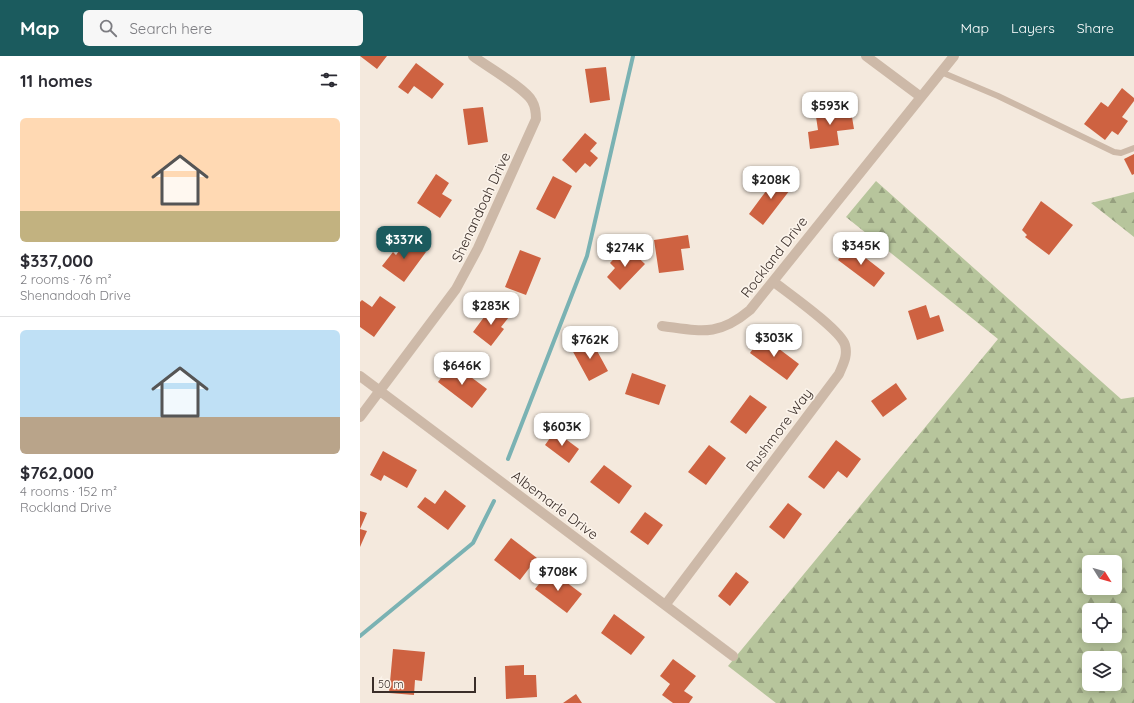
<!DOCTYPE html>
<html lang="en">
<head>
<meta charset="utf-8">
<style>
	:root { --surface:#fff; --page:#f7f7f7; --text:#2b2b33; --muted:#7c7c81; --line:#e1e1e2; --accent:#1b5b5e }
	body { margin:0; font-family:Quicksand,sans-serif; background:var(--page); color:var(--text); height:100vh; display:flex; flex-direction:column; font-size:15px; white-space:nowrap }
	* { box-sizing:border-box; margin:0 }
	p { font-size:13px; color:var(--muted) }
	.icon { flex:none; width:22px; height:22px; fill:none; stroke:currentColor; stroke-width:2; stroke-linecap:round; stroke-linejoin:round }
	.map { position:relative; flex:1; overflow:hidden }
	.sheet { display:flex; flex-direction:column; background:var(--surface); width:360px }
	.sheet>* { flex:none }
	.needle { width:26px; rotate:127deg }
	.controls { position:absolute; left:722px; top:499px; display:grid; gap:8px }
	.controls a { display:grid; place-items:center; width:40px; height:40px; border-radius:6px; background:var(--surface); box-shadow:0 2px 10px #0003; font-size:20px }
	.scale { position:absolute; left:12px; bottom:10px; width:104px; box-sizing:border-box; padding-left:4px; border:2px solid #3a2e29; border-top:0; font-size:11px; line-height:14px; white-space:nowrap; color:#3a2e29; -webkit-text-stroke:3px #fbf3ea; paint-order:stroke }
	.price { position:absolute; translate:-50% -34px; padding:0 9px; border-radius:8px; background:#fff; color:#222; font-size:13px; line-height:26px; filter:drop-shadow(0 1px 2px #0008) }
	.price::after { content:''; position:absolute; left:50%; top:24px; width:12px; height:9px; margin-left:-6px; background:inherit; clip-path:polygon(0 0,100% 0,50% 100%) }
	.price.selected { background:var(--accent); color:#fff }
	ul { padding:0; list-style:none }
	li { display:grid; align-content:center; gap:8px; height:212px; padding:0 20px }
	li+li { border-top:1px solid var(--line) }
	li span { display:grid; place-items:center; height:124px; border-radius:6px; color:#555 }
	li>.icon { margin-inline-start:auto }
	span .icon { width:72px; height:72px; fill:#fffc; stroke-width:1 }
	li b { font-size:17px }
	h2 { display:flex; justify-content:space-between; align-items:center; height:48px; padding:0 20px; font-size:17px }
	header { display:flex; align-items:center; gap:24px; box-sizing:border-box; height:56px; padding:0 20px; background:var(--accent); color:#fff }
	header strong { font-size:19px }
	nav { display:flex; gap:22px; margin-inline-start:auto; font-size:14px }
	.search { width:280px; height:36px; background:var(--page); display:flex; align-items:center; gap:10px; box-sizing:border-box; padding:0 14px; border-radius:6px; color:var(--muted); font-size:15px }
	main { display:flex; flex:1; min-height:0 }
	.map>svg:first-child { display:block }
</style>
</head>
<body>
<header>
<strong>Map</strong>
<div class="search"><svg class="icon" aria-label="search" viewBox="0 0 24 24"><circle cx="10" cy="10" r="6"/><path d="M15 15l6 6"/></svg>Search here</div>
<nav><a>Map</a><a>Layers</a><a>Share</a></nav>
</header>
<main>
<section class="sheet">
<h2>11 homes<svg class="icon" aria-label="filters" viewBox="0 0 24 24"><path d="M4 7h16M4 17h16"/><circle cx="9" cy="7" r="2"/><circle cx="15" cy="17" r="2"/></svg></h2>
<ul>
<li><span style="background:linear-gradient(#ffd9b3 75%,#c2b280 0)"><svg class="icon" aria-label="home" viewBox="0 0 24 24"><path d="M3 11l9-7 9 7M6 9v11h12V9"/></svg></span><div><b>$337,000</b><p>2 rooms · 76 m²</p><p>Shenandoah Drive</p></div></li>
<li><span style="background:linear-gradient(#bfe0f5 70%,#b9a48a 0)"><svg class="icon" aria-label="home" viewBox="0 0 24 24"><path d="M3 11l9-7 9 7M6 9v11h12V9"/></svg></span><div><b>$762,000</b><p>4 rooms · 152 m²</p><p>Rockland Drive</p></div></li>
</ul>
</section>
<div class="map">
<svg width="774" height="647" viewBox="0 0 774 647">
	<defs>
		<pattern id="forest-firs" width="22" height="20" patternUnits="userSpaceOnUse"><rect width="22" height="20" fill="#b7c59c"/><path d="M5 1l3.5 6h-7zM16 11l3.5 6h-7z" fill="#96a07f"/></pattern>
	</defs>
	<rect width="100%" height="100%" fill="#f4e9dd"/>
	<path fill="url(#forest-firs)" fill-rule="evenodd" d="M516,125L761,343L774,341V647H416L368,610L638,283L486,161ZM729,506H755V532H729ZM729,554H755V580H729ZM729,602H755V628H729Z
		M774,136V181L731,147Z"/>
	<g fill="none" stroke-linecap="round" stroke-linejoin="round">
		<path stroke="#7ab2b3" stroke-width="4" d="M148,403L227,200L273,0
			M0,580L113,487L134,445"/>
	</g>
	<path fill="#ce6241" d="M0,0H27L17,13Z
		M56,7L84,28L72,43L54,30L48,38L38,31Z
		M246,11L250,44L230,47L225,13Z
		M762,32L774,42V45L762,61L768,65L758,79L752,75L745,84L724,68L741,46L748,51Z
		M490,49L494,73L477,75L479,89L450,93L448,76L458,74L455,54Z
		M123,51L128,86L108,89L103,53Z
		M225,77L237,87L230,95L238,102L230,111L225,107L216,117L202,104Z
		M774,98V118L772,119L764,103Z
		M76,118L89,127L82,138L92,144L80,162L57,147Z
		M418,119L433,130L403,169L389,158Z
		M193,120L212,130L195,163L176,153Z
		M681,145L713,169L689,199L665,181L667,179L662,174Z
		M328,179L330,192L321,193L324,214L299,217L294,184Z
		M48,183L66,196L44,226L22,210L33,196L36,199Z
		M489,189L525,217L514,231L478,204Z
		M266,190L285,208L260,234L247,221L255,212L250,207Z
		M160,194L181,202L166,239L145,231Z
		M20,240L36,251L14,281L0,271V246L2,244L12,251Z
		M133,249L149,261L141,271L144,273L131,290L113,276Z
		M566,249L570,262L579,259L584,275L557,284L548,255Z
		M402,280L439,308L427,324L390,297Z
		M230,282L248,315L229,325L211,292Z
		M92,307L127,333L112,352L78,326Z
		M272,317L306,329L299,349L265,338Z
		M536,327L547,343L523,361L511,345Z
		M390,339L407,351L386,378L370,366Z
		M195,375L219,393L209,407L185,389Z
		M476,384L501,403L487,422L478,415L464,433L448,421Z
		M349,389L366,402L346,429L328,416Z
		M23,395L57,414L47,432L24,419L21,425L10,419Z
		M244,409L272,430L259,448L230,426Z
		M85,434L106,450L88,474L57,451L65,441L75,448Z
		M428,447L442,458L424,483L409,471Z
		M0,455L7,457L0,473L7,475L0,491Z
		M285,456L303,469L288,489L270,476Z
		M151,482L177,502L160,524L134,504Z
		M190,514L222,538L207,557L175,533Z
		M376,516L389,526L370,550L358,540Z
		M254,558L285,581L271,599L241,577Z
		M33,593L65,596L62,625L55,624L54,639L29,637Z
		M313,603L336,620L324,635L333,641L329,647H313L302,639L310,628L300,620Z
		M164,609V619H176L177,641L146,643L145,610Z
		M216,638L222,647H203Z"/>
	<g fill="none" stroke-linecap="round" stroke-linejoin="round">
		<path stroke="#cdb9a8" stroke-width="6" d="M581,16L638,40L754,96L761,97L774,92"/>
		<path stroke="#cdb9a8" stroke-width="10" d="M506,0L561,41
			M302,270C341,275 358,281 390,254L594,0
			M0,320L373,600
			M0,361L96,233L118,192L176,63C176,57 175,50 172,45C165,32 126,10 113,0
			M306,548L479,318C483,308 488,300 485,289C481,274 428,237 414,226"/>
	</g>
	<g text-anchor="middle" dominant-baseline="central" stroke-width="3.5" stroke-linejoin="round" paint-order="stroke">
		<g font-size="14" fill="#3a2e29" stroke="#fbf3ea">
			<text transform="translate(121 151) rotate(-65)">Shenandoah Drive</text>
			<text transform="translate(414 201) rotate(-52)">Rockland Drive</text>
			<text transform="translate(419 374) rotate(-53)">Rushmore Way</text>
			<text transform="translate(195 449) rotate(37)">Albemarle Drive</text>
		</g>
	</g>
</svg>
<div class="controls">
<a><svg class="needle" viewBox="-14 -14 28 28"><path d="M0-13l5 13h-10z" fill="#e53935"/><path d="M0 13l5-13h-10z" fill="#7c7c81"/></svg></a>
<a><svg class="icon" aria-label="locate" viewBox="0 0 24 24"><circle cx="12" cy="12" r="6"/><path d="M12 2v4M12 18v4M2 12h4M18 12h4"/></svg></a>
<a><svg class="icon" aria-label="layers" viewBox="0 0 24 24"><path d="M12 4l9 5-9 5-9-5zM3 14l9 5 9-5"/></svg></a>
</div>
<div class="scale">50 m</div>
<b class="price" style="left:470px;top:70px">$593K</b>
<b class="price" style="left:411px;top:144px">$208K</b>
<b class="price selected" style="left:44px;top:204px">$337K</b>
<b class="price" style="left:501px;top:210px">$345K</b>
<b class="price" style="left:265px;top:212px">$274K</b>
<b class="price" style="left:131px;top:270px">$283K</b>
<b class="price" style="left:414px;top:302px">$303K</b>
<b class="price" style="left:230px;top:304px">$762K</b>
<b class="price" style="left:102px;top:330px">$646K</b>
<b class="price" style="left:202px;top:391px">$603K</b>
<b class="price" style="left:198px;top:536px">$708K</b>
</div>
</main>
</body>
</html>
